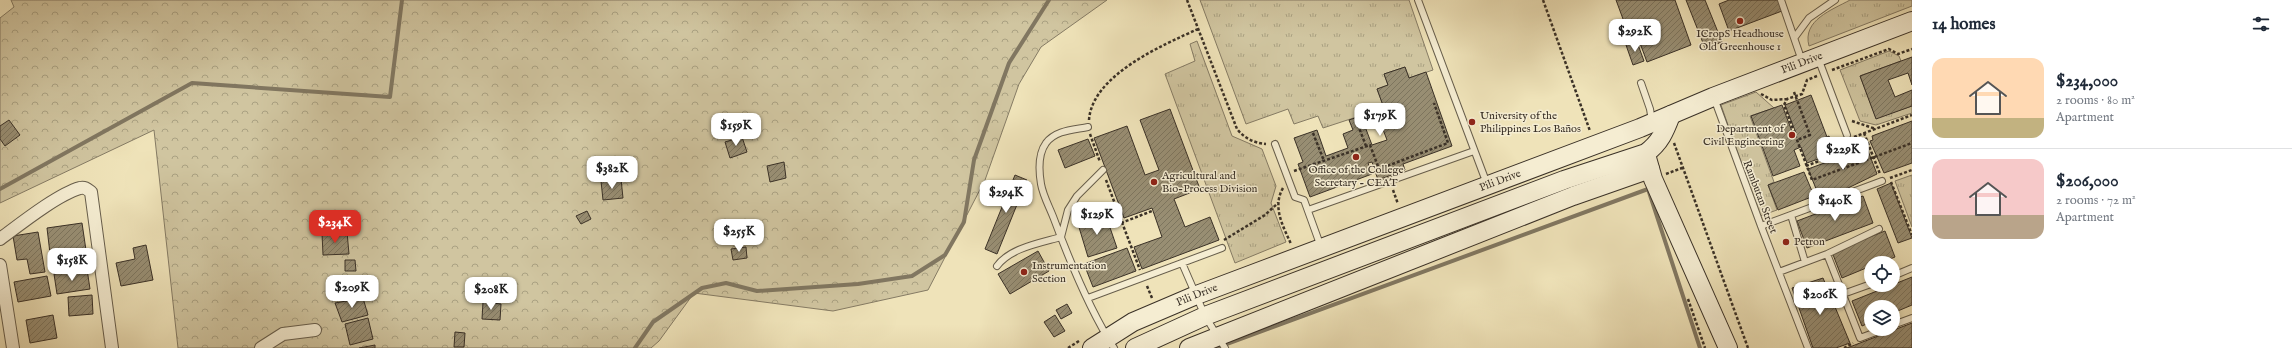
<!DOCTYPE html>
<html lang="en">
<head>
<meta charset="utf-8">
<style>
	:root { --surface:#fff; --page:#f6f6f7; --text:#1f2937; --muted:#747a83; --line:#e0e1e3; --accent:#d93025 }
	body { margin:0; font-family:"IM FELL English",serif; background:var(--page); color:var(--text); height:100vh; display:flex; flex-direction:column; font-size:15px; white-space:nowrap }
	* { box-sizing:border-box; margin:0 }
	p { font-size:13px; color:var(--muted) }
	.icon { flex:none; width:22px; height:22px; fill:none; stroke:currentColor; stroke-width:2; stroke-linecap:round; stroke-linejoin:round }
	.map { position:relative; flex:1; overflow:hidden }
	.panel { display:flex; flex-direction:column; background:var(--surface); width:380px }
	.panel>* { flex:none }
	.controls { position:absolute; left:1864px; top:256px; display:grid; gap:8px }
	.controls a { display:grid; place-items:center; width:36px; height:36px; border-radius:50%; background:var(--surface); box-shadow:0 2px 6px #0003; font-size:20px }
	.price { position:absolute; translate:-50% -34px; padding:0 9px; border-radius:8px; background:#fff; color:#222; font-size:13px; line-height:26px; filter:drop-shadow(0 1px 2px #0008) }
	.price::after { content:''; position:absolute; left:50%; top:24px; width:12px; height:9px; margin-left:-6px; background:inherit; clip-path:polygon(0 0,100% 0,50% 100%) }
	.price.active { background:var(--accent); color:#fff }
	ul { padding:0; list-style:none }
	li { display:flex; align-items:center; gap:12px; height:100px; padding:0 20px }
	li+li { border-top:1px solid var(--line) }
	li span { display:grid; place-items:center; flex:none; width:112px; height:80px; border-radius:12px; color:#555 }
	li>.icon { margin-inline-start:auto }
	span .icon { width:48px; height:48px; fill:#fffc; stroke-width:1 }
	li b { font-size:17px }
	h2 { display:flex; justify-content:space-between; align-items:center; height:48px; padding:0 20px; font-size:17px }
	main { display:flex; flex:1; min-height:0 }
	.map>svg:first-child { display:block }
</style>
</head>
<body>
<main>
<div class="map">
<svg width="1912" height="348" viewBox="0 0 1912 348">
	<defs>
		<pattern id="grass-tufts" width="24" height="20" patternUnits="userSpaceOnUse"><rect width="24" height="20" fill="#d0c5a0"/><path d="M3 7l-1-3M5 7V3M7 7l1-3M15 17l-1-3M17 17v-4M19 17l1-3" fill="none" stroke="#aaa182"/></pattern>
		<pattern id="forest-crowns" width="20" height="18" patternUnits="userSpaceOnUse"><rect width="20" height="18" fill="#d0c5a0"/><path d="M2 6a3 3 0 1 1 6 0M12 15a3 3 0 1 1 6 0" fill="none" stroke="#aaa182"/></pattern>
		<pattern id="building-hatch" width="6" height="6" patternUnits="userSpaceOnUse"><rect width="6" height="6" fill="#988e73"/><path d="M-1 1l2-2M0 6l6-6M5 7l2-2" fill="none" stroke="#7d755e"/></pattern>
	</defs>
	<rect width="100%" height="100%" fill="#efe3b9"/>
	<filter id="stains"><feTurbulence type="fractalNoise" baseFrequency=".005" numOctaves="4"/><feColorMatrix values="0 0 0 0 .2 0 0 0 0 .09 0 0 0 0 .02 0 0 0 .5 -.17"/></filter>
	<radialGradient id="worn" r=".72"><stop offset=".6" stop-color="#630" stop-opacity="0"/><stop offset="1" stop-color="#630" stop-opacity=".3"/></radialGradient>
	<path fill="url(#grass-tufts)" stroke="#857b64" d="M1200,0H1409L1433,70L1409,78L1405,67L1384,74L1388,85L1377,89L1384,108L1323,128L1318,116L1294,124L1288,109L1246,124Z
		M1850,0H1912V6L1809,46C1802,20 1832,10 1850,0Z
		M1197,41L1232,136L1262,149L1276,186L1271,203L1286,242L1235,263L1165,74L1195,61L1190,44Z
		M1889,51L1899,56L1901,61L1860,76L1876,118L1912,106V113L1876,125L1860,121L1840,70Z
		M1756,92L1774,108L1750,116L1774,182L1768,185L1777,210L1760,216L1721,105Z
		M1912,175V227L1895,181Z"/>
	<path fill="url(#forest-crowns)" stroke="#857b64" d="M11,0H1107L1041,47L1019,84L985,180L928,290L833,311L694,293L659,341L651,348H178L154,130L0,203V18L14,7Z"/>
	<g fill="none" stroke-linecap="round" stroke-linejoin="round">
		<path stroke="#817761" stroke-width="4" d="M0,189L192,83L390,97L402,0
			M635,348L653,322L702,288L726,283L757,291L858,284L912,276L945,255L964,222L974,160L1009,63L1049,0
			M1216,348L1648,189L1700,348"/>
	</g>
	<path fill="url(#building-hatch)" stroke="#3a3127" d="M1616,0H1675L1691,45L1647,62L1637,35L1630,38Z
		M1686,0H1705L1722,42L1705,48Z
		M1729,0H1778L1782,11L1729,31L1719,4Z
		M1637,42L1644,61L1633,65L1626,45Z
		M1912,57V85L1908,73L1888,80L1895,97L1912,90V106L1876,119L1860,76Z
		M1405,67L1409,78L1426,72L1452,146L1403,164L1405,170L1378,180L1372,162L1368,163L1372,174L1310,197L1298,164L1303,162L1294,138L1317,130L1326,156L1348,148L1343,134L1353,130L1349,120L1361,116L1372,145L1387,140L1376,111L1384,108L1377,89L1388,85L1384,74Z
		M1811,95L1827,137L1829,136L1835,153L1807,163L1801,147L1794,150L1800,166L1773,176L1751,116L1782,105L1793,134L1796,133L1785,105Z
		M1170,109L1200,189L1174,199L1185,227L1210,217L1219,240L1142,269L1134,247L1162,237L1152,208L1124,218L1094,138L1127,126L1145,175L1159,170L1140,120Z
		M9,120L20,135L5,146L0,139V126Z
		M1912,121V163L1884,173L1870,141L1873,140L1872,136Z
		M742,137L747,152L730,158L725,142Z
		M1863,138L1877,174L1821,201L1808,169L1849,154L1845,145Z
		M1088,139L1095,156L1065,168L1058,150Z
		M784,162L786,178L770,182L767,166Z
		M1804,172L1814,196L1778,210L1768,185Z
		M1015,175L1027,180L997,254L985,249Z
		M621,179L623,198L603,200L601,181Z
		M1891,183L1912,238L1898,243L1877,189Z
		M1863,196L1873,223L1807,248L1797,221Z
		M587,211L591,219L581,224L576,216Z
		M1106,216L1117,248L1088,257L1078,224Z
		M82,223L87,257L51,262L47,228Z
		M1885,231L1895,257L1880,263H1871V266L1842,278L1832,252Z
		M38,232L45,272L30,274L27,259L17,260L13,236Z
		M347,232L349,254L323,255L322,233Z
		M146,245L153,280L121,286L116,263L135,259L133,248Z
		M746,247L747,258L733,260L731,249Z
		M1127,248L1136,271L1093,287L1084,264Z
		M1038,251L1049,271L1010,294L998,274Z
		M345,260H355L356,271H345Z
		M87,269L90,289L57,294L54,274Z
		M47,276L51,296L18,302L14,282Z
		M1912,277V305L1893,313V307H1871V322L1862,326L1852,301Z
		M1823,278L1850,343L1836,348H1813L1792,288Z
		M92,295L93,314L69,316L68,297Z
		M363,298L368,315L342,322L335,303Z
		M483,302L501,304L500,320L482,319Z
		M1067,304L1072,313L1061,319L1056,310Z
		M53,315L57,338L30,343L26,320Z
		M1055,315L1065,331L1054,337L1044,322Z
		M368,318L373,339L350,345L345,324Z
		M1912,323V348H1847Z
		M455,332L465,333L464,347H454Z
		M375,345V348H359Z"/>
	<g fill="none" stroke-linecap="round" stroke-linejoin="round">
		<g stroke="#675e4c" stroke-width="8">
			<path id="lane" d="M1418,0L1487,184
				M1781,0L1802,61
				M1795,37L1809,18L1835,0
				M1818,58L1847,135
				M1641,83L1650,109L1652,121
				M1714,98L1761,226L1808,348
				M1088,127C1073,130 1056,130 1046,143C1038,154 1039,172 1041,184C1043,196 1050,208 1054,219C1070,262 1089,309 1114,348
				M1275,144L1295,197L1304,200L1321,247
				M1308,210L1474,151
				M1791,215L1805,262
				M1761,226L1882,181
				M1827,254L1860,338L1884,329
				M1182,263L1205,316L1225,348
				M997,266C1010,248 1040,243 1061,237L1068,210L1077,196L1103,170
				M1779,272L1827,254L1879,229
				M1893,276L1912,268
				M1843,294L1871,284
				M1088,298L1222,248
				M1893,325L1912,318"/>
		</g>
		<g stroke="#675e4c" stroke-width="14">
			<path id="street" d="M0,239C19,225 58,194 80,188C85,187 87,189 91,192L112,348
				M0,265L13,348
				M261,348L283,334L315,330"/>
		</g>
		<g stroke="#3a3127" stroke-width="20">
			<g id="secondary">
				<path d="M1647,158L1653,179L1728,348"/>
				<path id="s1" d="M1092,348L1133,322L1194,296L1640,128L1713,97L1912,21"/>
				<path d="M1135,348L1205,316L1564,180L1646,153C1660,143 1665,131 1671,115"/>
				<path d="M1189,348L1573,196L1650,169"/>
			</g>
		</g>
		<path stroke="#3a3127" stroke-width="2.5" stroke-dasharray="3 2" stroke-linecap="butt" d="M1187,0L1237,129C1244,138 1254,143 1266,144
			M1543,0L1590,131
			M1832,70L1889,49L1898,54L1912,49
			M1817,76L1807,80L1802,94L1787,99L1784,105L1812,180L1912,143
			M1794,92L1810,135L1797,140
			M1761,94L1772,100L1787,99
			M1089,120C1092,75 1163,45 1198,29
			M1356,120L1366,146
			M1852,121L1876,129
			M1313,133L1324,161
			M1864,133L1880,174
			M1090,134L1100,162
			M1854,137L1912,115
			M1674,143L1748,348
			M1806,166L1838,154L1842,142
			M1294,171L1370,145L1379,169L1448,143L1434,103
			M1666,174L1682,168
			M1890,178L1912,170
			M1106,180L1140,270
			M1891,182L1912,235
			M1283,188C1272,207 1283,226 1291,244
			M1393,190L1398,204
			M1121,223L1152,211
			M1224,240L1265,215L1278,203
			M1147,286L1152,298
			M1688,299L1705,348
			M1068,348L1079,341
			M1844,348L1853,343"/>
		<use href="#lane" stroke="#f5edd2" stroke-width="6"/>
		<use href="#street" stroke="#f5edd2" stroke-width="12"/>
		<use href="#secondary" stroke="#f5edd2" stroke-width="18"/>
	</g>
	<g fill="#8f2418" stroke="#f5edd2" stroke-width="1.5">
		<circle cx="1740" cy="21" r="4"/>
		<circle cx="1472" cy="122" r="4"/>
		<circle cx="1792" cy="135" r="4"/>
		<circle cx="1356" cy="157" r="4"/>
		<circle cx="1154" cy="182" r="4"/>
		<circle cx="1786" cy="242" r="4"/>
		<circle cx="1024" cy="272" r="4"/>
	</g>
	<g text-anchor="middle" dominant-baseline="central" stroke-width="3" stroke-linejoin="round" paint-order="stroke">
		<g font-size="11" fill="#3a3127" stroke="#f5edd2" text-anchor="start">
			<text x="1740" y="34" text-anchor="middle">ICropS Headhouse<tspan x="1740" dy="13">Old Greenhouse 1</tspan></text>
			<text x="1480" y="116">University of the<tspan x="1480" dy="13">Philippines Los Baños</tspan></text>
			<text x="1784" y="129" text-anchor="end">Department of<tspan x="1784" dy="13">Civil Engineering</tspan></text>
			<text x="1356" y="170" text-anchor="middle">Office of the College<tspan x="1356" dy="13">Secretary - CEAT</tspan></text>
			<text x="1162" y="176">Agricultural and<tspan x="1162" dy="13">Bio-Process Division</tspan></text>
			<text x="1794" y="242">Petron</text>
			<text x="1032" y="266">Instrumentation<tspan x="1032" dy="13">Section</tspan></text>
		</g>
		<g font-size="11" fill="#3a3127" stroke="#f5edd2">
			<text stroke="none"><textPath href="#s1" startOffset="766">Pili Drive</textPath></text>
			<text stroke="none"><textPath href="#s1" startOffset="442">Pili Drive</textPath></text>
			<text transform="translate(1760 197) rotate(69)">Rambutan Street</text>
			<text stroke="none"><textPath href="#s1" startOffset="118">Pili Drive</textPath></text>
		</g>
	</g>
	<rect width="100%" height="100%" filter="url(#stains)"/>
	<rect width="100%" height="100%" fill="url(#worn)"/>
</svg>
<div class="controls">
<a><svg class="icon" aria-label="locate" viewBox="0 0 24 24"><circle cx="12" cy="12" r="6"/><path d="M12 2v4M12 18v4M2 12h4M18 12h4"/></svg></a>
<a><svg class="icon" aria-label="layers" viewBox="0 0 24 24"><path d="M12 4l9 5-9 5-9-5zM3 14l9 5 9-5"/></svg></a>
</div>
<b class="price" style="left:1635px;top:53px">$292K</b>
<b class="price" style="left:1380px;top:137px">$179K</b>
<b class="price" style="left:736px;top:147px">$159K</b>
<b class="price" style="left:1843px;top:171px">$229K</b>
<b class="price" style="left:612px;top:190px">$382K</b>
<b class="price" style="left:1006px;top:214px">$294K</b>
<b class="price" style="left:1835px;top:222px">$140K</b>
<b class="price" style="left:1097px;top:236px">$129K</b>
<b class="price active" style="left:335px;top:244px">$234K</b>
<b class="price" style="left:739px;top:253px">$255K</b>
<b class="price" style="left:72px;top:282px">$158K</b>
<b class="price" style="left:352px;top:309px">$209K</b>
<b class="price" style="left:491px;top:311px">$208K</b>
<b class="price" style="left:1820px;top:316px">$206K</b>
</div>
<section class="panel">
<h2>14 homes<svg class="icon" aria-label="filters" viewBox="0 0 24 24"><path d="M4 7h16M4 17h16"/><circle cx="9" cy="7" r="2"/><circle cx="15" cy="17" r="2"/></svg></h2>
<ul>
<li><span style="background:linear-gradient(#ffd9b3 75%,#c2b280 0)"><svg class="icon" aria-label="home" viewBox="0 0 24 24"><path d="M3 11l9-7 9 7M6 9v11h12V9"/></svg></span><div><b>$234,000</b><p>2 rooms · 80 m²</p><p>Apartment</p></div></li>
<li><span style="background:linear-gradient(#f6c9c9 70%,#b9a48a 0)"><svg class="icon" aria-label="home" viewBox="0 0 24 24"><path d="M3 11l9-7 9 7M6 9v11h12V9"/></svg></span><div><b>$206,000</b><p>2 rooms · 72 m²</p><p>Apartment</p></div></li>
</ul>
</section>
</main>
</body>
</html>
